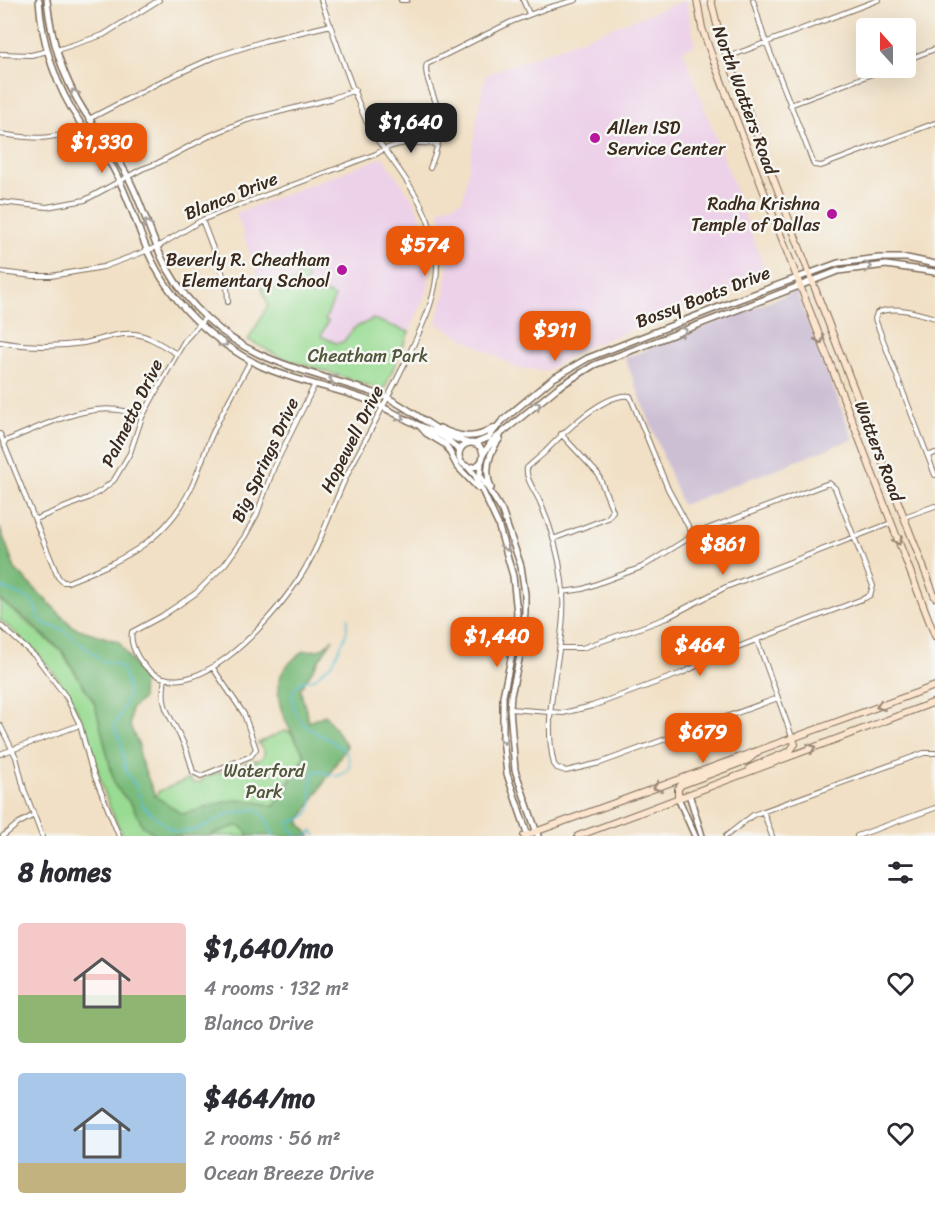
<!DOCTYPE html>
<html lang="en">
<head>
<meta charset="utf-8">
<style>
	:root { --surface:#fff; --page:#f7f7f7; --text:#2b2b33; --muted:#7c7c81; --accent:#ea580c }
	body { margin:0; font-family:Sriracha,sans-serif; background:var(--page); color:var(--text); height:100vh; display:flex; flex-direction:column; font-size:22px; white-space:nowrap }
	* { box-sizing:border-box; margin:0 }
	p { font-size:20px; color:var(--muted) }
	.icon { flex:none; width:33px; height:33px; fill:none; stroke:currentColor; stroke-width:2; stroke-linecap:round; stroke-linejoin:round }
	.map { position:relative; height:836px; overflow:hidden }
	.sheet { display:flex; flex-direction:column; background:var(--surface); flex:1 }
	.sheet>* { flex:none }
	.needle { width:39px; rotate:339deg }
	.buttons { position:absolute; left:856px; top:18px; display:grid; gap:12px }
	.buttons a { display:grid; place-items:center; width:60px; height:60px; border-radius:6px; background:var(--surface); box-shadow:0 6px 24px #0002; font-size:30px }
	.price { position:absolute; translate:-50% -51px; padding:0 14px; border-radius:12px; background:var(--accent); color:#fff; font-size:20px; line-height:39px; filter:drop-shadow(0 2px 3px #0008) }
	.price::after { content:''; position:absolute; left:50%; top:36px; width:18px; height:14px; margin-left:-9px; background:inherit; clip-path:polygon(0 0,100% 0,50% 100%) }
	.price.active { background:#222; color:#fff }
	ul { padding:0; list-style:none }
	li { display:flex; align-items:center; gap:18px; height:150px; padding:0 18px }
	li span { display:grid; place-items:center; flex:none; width:168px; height:120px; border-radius:6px; color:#555 }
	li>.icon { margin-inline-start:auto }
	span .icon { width:72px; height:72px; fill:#fffc; stroke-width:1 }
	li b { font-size:26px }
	h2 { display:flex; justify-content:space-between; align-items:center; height:72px; padding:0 18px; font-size:26px }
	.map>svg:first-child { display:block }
</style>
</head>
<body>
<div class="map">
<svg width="935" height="836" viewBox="0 0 935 836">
	<rect width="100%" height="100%" fill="#f6f6f2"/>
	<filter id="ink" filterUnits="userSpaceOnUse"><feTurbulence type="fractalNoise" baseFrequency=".0167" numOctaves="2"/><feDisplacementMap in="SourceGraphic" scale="12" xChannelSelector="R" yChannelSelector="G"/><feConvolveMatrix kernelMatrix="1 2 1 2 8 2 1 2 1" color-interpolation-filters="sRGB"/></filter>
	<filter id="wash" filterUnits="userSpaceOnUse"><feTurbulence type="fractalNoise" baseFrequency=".008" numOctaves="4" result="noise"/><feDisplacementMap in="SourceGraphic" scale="24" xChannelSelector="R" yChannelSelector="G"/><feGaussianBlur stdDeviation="1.35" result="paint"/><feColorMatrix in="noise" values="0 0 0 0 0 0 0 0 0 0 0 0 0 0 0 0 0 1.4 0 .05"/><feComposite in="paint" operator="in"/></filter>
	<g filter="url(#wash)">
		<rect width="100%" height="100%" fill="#f1e0c5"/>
		<path fill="#edd1e9" d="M686,0L695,45L683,50L768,277L584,348L546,371L517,368L436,323L445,293L448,266L447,236L439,210L463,200L485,75Z
			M383,157L414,201L425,226L431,253L428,289L384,390L248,340L268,306L236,213Z"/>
		<path fill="#ccbfd4" d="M796,291L853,439L682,505L625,358Z"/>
		<path fill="#98db92" stroke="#6a8258" stroke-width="1.5" d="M300,273L308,277L305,284L335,297L325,320L328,321L321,336L336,343L343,342L354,328L373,319L409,332L384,390L280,357L248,340L268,306L261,286L267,284C282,292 293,288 300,273Z
			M0,600L62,652L95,704L115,786L132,805L143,826L158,836L123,835C106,805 97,769 87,736C73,688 38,650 0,620Z
			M284,731L290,732L306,755L275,806L212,805L202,810L182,814L155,796L159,791L189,779L193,783H199L206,777L251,761L259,760L264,756V750L258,743Z
			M236,825L241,826L250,836H208Z"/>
		<path fill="#7abb7c" stroke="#5a724d" stroke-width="1.5" d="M0,528L15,569L73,627L119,642L143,679L142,699L131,709L130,726L139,746V756L155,796L182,814C201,810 218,801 237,800C249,799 263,804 275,806L305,755C288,727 261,686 293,660C296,657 300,652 304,651C308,650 314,651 318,650C323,648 329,643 333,639L300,689L309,722L325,715L347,746L299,822L310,836H250L241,826H236L208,836H158L143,826L132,805L115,786L95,704L63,652L27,620L0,600Z"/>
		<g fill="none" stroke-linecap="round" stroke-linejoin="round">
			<path stroke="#5bbeda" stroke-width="1.5" d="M0,587L29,599L34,603L39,619L46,624L63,630L103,661L114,663L122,668C124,676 128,684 128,692C129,701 118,717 114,727L121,742L126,772L136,786L143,806L167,827L176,832L196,830L228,814L247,811L256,808L267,820L274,836
				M297,836L288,825L289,822C292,821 295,821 298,820C322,812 306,790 313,773L317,771L338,776L349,769C356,732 286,743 293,690L301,682L314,679L333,662L346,635L348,618
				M306,836L312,831L316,836"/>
		</g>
	</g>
	<g filter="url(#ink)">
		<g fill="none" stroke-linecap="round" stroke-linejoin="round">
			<g stroke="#7b6a58" stroke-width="6">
				<path id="minor" d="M401,0H407
					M523,0L529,14
					M753,0L763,34L814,165L821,166L935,123
					M57,50L103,35L159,0
					M0,54L31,55L48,51
					M728,57L878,0
					M906,60L935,49
					M790,105L888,68
					M89,119L162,81L215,57L264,41L331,25
					M0,134C32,138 53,143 82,125
					M430,168C436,153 442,133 440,117C438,103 422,74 427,64L511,22L547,8L576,0
					M0,202L47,207L85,200L142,169L158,163L209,136L247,120L330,99L355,90
					M202,220L227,285L228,302
					M0,272L34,276H51L103,267L157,247L202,220L226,210L376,154C395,141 415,142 437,144
					M935,318C919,313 893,305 877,313L875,319L935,475
					M0,342C28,347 56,347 84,343C101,340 118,332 135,334C150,336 163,346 177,354
					M315,384L274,467L257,514L245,536L225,564L196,593L162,616L132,632C130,641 134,650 138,657C182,726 273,618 298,580C322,545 332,503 352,465C372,428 392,391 410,352C423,324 438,295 437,262C435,219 412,187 387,153C381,144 374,137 369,127C350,87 337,42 321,0
					M0,434L58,577L63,582H68C120,561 164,543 190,490C200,470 205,449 214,430C225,406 239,383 251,360
					M3,442C46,425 97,395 142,417
					M928,456L935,453
					M904,517L935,506
					M36,519L88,498L102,490L114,480L130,453L142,417L177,354L185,340L206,317
					M693,535L668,489L630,396C604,392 561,435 545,452C539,458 533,462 527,468C525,479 536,492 540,502C551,527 559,554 562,581C570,643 539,703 554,764L557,768L566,771L600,763L778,698
					M553,539L608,518L613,511L598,474L561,434
					M0,625L36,657L67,698L80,725L91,767L119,836
					M757,640L792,737
					M560,648H582L634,630L664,619L726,587L891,523
					M165,678C160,707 168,712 180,736C186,747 190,760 193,772L201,776L251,756L256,749L244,714L213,668
					M510,709L563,713L592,706L682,673L730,650L865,598L870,595L873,586L835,488L829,483L699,532L642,567L583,589L563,592
					M0,725L16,757L24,789L42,836
					M0,754L80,725
					M763,811L772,836
					M3,836L19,823L34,815
					M726,836L753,815L924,753H935
					M857,836L935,808"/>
			</g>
			<g stroke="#7b6a58" stroke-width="8">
				<path id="tertiary" d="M39,0C42,44 56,87 81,124C91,139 103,152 113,168C128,195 136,224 148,252C170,302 212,342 261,366C296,382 334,387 370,401C386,408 402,418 418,425C433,432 451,438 459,452
					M47,0C51,39 63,78 84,111C97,131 112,148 123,168C142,199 149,236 167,268C187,304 222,337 259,354C300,373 346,382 388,398C416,412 439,435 468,443
					M420,426L426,433L446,445L457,466L478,488
					M440,428C458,437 475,441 493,428
					M459 455a12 12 0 1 1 24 0a12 12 0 1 1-24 0Z
					M476,443L488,438L502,421L552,379L588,358L732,302L838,263L879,258H907L935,264
					M484,453L492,441L557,388L594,365L838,271L886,265L935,272
					M481,463L480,475L502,511L521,566L525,594V612L522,647L511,695L510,709L515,770L538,836
					M468,467L475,475L498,524L513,576L517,613L513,649L503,696V739L507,774L528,836
					M491,488C484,470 488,454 500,438
					M689,794L702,836
					M678,798L695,836"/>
			</g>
			<g stroke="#7b6a58" stroke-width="8">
				<path id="secondary" d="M697,0L702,28L714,62L935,636
					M711,0L720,37L814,286L935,597
					M750,768L790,751L795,744L792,737
					M678,798V789L681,785L748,760L760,750
					M524,836L935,686
					M578,836L935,702"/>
			</g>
			<use href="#minor" stroke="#fff" stroke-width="4"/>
			<use href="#tertiary" stroke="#fff" stroke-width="5"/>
			<use href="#secondary" stroke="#fce5cf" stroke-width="6"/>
		</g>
		<defs><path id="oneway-chevron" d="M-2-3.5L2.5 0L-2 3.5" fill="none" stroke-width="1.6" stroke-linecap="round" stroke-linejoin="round" transform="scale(1.5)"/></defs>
		<g stroke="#a79f9a">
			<use href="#oneway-chevron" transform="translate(74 93) rotate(-117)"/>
			<use href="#oneway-chevron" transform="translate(147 224) rotate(-111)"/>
			<use href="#oneway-chevron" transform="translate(868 267) rotate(-5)"/>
			<use href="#oneway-chevron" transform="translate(683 331) rotate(-21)"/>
			<use href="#oneway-chevron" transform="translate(224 343) rotate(36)"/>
			<use href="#oneway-chevron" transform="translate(333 379) rotate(-162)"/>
			<use href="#oneway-chevron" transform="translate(537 405) rotate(-40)"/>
			<use href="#oneway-chevron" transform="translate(401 417) rotate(26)"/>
			<use href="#oneway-chevron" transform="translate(506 547) rotate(74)"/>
			<use href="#oneway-chevron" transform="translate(504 740) rotate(86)"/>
		</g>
		<g stroke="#9c8876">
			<use href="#oneway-chevron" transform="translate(820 340) rotate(69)"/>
			<use href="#oneway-chevron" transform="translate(898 541) rotate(69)"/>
			<use href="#oneway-chevron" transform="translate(880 706) rotate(160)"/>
			<use href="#oneway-chevron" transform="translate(812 748) rotate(-20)"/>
			<use href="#oneway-chevron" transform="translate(657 787) rotate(160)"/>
		</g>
	</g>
	<g fill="#b5179e" stroke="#f6f6f2" stroke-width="2">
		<circle cx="595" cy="138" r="6"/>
		<circle cx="832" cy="214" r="6"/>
		<circle cx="342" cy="270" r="6"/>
	</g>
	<g text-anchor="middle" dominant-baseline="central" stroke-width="5" stroke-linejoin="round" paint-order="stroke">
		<g font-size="18" fill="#3b2a1e" stroke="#f6f6f2">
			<text transform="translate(745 100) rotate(70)">North Watters Road</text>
			<text transform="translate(231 196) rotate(-22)">Blanco Drive</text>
			<text transform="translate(703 297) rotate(-21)">Bossy Boots Drive</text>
			<text transform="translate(132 413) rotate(-64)">Palmetto Drive</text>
			<text transform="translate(352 439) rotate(-63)">Hopewell Drive</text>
			<text transform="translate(879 451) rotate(69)">Watters Road</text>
			<text transform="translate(265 460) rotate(-65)">Big Springs Drive</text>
		</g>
		<g font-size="18" fill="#3b2a1e" stroke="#f6f6f2" text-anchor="end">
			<text x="607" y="128" text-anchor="start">Allen ISD<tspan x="607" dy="21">Service Center</tspan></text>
			<text x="820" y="204">Radha Krishna<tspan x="820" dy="21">Temple of Dallas</tspan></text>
			<text x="330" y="260">Beverly R. Cheatham<tspan x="330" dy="21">Elementary School</tspan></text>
		</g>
		<g font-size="18" fill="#52563b" stroke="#f6f6f2">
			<text x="368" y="356">Cheatham Park</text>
			<text x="264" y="771">Waterford<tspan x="264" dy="21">Park</tspan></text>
		</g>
	</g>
</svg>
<div class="buttons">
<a><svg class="needle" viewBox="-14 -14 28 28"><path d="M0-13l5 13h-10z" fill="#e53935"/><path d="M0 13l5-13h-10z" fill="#7c7c81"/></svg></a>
</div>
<b class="price active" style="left:411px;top:154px">$1,640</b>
<b class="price" style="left:102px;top:174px">$1,330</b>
<b class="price" style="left:425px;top:277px">$574</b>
<b class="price" style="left:555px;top:362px">$911</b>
<b class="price" style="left:723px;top:576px">$861</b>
<b class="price" style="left:497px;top:668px">$1,440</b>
<b class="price" style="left:700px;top:677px">$464</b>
<b class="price" style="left:703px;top:764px">$679</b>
</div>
<section class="sheet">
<h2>8 homes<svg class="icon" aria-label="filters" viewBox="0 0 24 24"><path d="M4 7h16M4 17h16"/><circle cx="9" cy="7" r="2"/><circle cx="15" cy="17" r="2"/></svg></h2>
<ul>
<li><span style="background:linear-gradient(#f6c9c9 60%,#8fb573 0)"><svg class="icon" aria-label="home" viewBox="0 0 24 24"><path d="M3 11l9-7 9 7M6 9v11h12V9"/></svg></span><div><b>$1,640/mo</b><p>4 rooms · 132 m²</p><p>Blanco Drive</p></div><svg class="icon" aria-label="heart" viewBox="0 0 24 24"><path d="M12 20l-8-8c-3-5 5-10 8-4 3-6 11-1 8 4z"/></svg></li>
<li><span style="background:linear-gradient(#a9c7e8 75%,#c2b280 0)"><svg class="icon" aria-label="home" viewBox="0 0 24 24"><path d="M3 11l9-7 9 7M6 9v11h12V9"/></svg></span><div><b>$464/mo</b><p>2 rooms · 56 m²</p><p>Ocean Breeze Drive</p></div><svg class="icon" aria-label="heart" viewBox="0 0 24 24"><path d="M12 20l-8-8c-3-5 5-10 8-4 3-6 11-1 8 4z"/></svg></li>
</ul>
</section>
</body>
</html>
